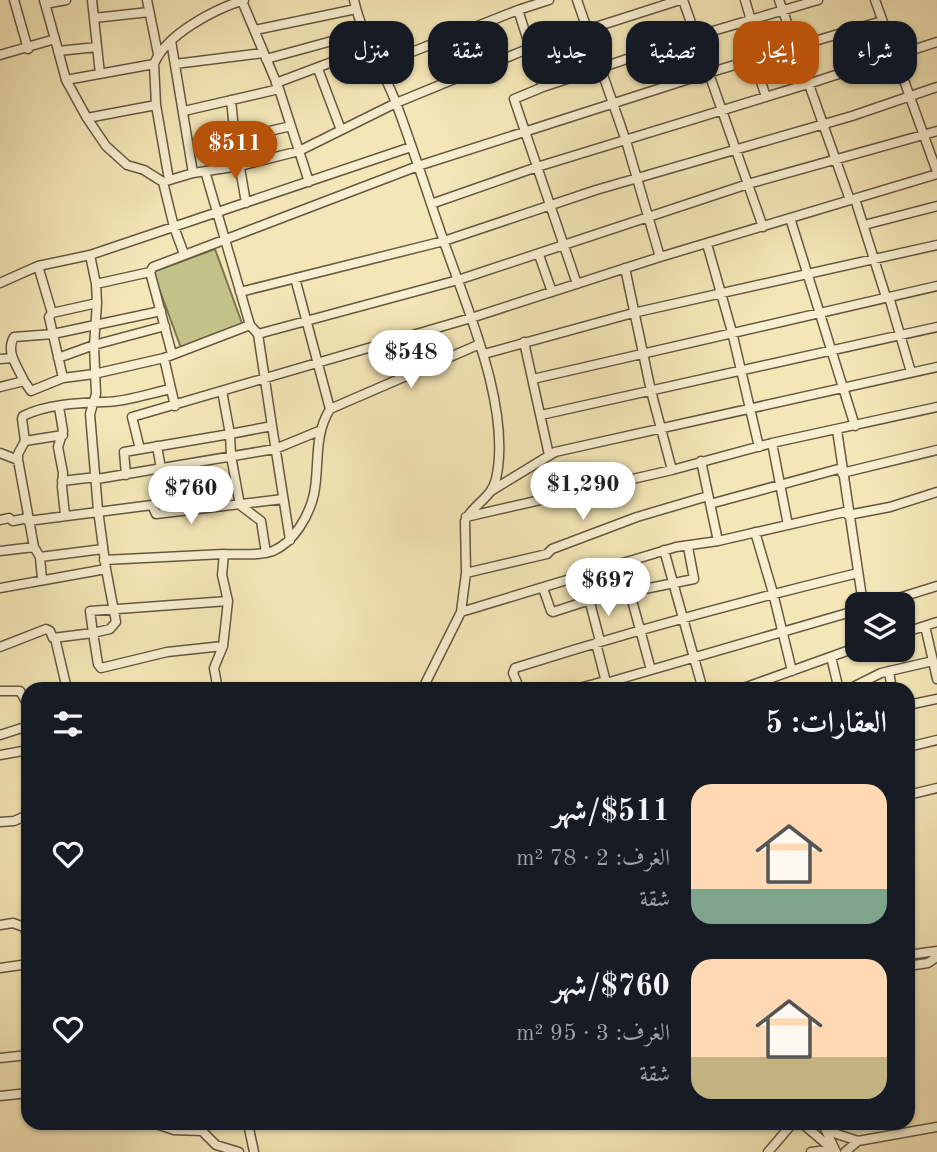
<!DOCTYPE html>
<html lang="ar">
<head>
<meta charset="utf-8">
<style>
	:root { --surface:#171b24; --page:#20242c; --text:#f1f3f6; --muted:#9ea1a6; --accent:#b45309 }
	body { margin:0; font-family:"Old Standard TT",Amiri,serif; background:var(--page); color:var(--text); direction:rtl; height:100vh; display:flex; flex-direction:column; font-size:26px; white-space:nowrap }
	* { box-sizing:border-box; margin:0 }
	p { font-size:23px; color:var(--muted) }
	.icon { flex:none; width:38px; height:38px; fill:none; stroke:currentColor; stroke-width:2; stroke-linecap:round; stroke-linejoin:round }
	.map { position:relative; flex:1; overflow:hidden; direction:ltr }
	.panel { position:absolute; left:21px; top:682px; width:894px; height:448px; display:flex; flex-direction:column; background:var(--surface); border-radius:21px; box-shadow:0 2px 5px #0004; direction:rtl }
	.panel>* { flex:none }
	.guide { position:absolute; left:21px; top:21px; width:896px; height:63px; direction:rtl; display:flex; gap:14px }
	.controls { position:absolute; left:845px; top:592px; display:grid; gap:14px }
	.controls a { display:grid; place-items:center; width:70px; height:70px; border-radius:14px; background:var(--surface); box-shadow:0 2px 5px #0004; font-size:35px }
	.price { position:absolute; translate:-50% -60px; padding:0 16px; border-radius:24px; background:#fff; color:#222; font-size:23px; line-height:46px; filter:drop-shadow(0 2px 4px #0008) }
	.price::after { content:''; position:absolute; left:50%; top:42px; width:21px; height:16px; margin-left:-10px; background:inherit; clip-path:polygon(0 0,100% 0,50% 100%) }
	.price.current { background:var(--accent); color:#fff }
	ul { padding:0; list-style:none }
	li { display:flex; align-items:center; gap:21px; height:175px; padding:0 28px }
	li span { display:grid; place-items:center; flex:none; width:196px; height:140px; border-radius:21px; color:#555 }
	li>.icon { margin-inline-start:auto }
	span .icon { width:84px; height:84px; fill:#fffc; stroke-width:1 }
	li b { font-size:30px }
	h2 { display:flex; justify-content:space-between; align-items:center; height:84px; padding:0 28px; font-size:30px }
	.pill { padding:0 24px; border-radius:21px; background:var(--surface); box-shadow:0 2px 5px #0004; font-size:24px; line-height:63px }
	.pill.current { background:var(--accent); color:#fff }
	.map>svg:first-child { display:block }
</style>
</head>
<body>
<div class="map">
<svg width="937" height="1152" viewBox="0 0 937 1152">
	<rect width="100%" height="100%" fill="#f4e7b7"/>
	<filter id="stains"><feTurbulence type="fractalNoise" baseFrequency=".00286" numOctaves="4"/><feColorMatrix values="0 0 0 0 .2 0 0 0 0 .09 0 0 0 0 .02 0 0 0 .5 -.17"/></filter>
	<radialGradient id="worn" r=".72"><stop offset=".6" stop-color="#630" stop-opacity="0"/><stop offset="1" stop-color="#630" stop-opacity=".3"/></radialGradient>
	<path fill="#c3c389" stroke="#7c7652" stroke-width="2" d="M215,249L243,326L181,348L153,272Z"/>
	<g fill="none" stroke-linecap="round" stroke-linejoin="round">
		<g stroke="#665843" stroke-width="11">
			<path id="minor" d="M14,0L28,49
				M44,0L55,39
				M92,0L100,74
				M147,0L158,54
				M354,0C362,36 383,69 396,103C413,148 427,193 443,239C466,306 512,408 496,479C492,498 472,505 465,521L466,573L461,612L422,690
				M577,0L626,141L660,257
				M683,0L763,227
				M745,0L751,20
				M779,0L850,200
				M875,0L937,172
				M242,1L279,89L309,182
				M45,4L66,0
				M518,10L543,87
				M94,18L149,12
				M742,23L766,97
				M255,30L356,9
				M171,41L193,173
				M58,51L97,47
				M0,55L55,39L66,80L154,64C166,34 215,9 244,0
				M266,59L365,32
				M154,64L156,105L169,180
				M175,64L263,53
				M379,65L518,10L549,0
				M318,69L341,130
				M66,80L87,118L106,146L127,165L144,170L163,182L174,227L184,254
				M276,83L372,47
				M231,100L235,139L246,203
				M184,111L279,89
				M87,118L156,105
				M235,139L291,126
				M205,171L250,325L258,334L272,426L230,434L231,456L240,505L261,521L266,553
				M163,182L193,173L240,166L299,151L396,103L530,48L680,0
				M855,199L886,297
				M431,204L537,167L808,84L937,42
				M790,218L855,426
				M864,225L937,206
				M707,244L732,332L759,447
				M90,255L96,284L97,303L94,345L96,394L90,414L98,510L106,569L116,622L110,629L93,633L98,664L101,668L167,652L223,646
				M539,255L552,292
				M38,266L52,313L49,317L63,378L94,374L164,358L250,325
				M625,268L651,391L672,470
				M0,283L38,266L90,255L411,147
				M96,284L150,272
				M577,284L514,99L543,87L696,36L818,0
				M240,292L444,241L596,190L852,116L937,87
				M889,297L911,372
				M52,313L97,303
				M258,334L458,280L748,184L937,131
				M524,342L549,455
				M172,354L150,272L153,267L418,166L708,73L882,21
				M484,354L633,313L937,245
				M58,358L94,345L165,326
				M164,358L175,406
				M0,359L12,358
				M533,379L937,286
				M24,381C18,367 5,352 14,337L53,334L161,311
				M0,387L24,381L31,391L63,378
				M59,407L63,431L58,447L63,473L62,487L65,515
				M330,409L480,344
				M541,415L937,327
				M272,426L290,540
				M837,430L863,604
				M25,441L63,435
				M772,443L788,525
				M157,446L161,469
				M140,449L132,417L471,318L660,257L937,174
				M0,453L18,460
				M701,461L718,541
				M842,473L937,450
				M126,475L124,452L230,434L222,391
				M97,479L275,449L319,431
				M62,481L96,477
				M491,491L555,452L937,367
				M710,504L842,468
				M848,515L890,507L937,492
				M466,517L672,470L772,443L937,407
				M0,520L9,518L13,521L28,518
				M28,521L152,505L156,514L283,499
				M755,532L773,593L792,671
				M664,550L703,690
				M0,551L34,547
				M40,557L103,549
				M104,560L224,554
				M466,573L547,554L552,549L637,517L708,496
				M583,576L600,641
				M42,579L40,557L34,547L18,460V454L25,441L22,419L23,416C47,404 79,403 105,402C127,402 150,393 171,389
				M0,588L106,569
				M543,588L551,611L553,612L590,600L694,579L688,547
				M630,593L651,670
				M879,604L937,586
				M461,612L676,547L718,541L849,511
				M903,633L937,622
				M55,638L66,685
				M596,643L608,690
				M0,647L46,629L50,631L53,638L93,633L90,611L228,601
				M831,657L839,690
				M933,661L937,679
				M889,671L892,690
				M606,683L858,610
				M202,690L218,687
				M218,690L214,668L223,646L228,601L222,575L224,554C239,554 259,556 273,551C294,542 309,516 314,494C320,464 313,437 330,409L295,278
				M520,690L513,673L515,668C629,632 743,601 858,573
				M572,690L605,681
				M738,690L858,647
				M847,690L881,673L933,661L925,626
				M0,691H20L28,705
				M908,705L937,699
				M0,735L28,726
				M908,747L937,740
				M0,755L28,750
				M908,795L937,788
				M0,822L14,821L28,815
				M0,925L13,923L24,927L28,936
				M908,955L937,951
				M908,966L928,963L937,957
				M0,968L28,964
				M0,1058L28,1055
				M0,1096L28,1093
				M156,1124L174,1130L202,1131L216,1145L239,1152
				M248,1124L254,1152
				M803,1124L824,1142L833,1147
				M823,1124L836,1152
				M824,1124L837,1134L858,1141L937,1127
				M768,1152L792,1124
				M811,1152L834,1149
				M845,1152L858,1141"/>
		</g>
		<use href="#minor" stroke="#f8efd0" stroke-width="8"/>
	</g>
	<rect width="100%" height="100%" filter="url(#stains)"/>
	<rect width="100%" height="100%" fill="url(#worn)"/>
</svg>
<div class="controls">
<a><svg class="icon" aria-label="layers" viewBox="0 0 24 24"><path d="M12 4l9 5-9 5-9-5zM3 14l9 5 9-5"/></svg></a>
</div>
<b class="price current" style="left:235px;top:181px">$511</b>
<b class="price" style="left:411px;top:390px">$548</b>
<b class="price" style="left:583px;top:522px">$1,290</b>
<b class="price" style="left:191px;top:526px">$760</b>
<b class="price" style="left:608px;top:618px">$697</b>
<div class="guide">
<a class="pill">شراء</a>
<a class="pill current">إيجار</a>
<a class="pill">تصفية</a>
<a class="pill">جديد</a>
<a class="pill">شقة</a>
<a class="pill">منزل</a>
</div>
<section class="panel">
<h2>العقارات: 5<svg class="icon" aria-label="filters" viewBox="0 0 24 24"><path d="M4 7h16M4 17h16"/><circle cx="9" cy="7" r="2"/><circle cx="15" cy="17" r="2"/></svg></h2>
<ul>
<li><span style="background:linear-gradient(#ffd9b3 75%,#7fa58c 0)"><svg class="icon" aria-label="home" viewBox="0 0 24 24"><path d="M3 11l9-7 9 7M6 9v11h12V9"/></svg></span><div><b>$511/شهر</b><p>الغرف: 2 · 78 m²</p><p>شقة</p></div><svg class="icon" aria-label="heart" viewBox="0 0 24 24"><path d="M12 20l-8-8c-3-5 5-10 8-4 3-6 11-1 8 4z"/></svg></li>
<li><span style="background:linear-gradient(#ffd9b3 70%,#c2b280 0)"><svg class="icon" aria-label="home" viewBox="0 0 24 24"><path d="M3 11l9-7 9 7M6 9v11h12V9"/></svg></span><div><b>$760/شهر</b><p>الغرف: 3 · 95 m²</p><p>شقة</p></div><svg class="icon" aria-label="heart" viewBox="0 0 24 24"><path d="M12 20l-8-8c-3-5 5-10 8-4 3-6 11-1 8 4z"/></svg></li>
</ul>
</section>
</div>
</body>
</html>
